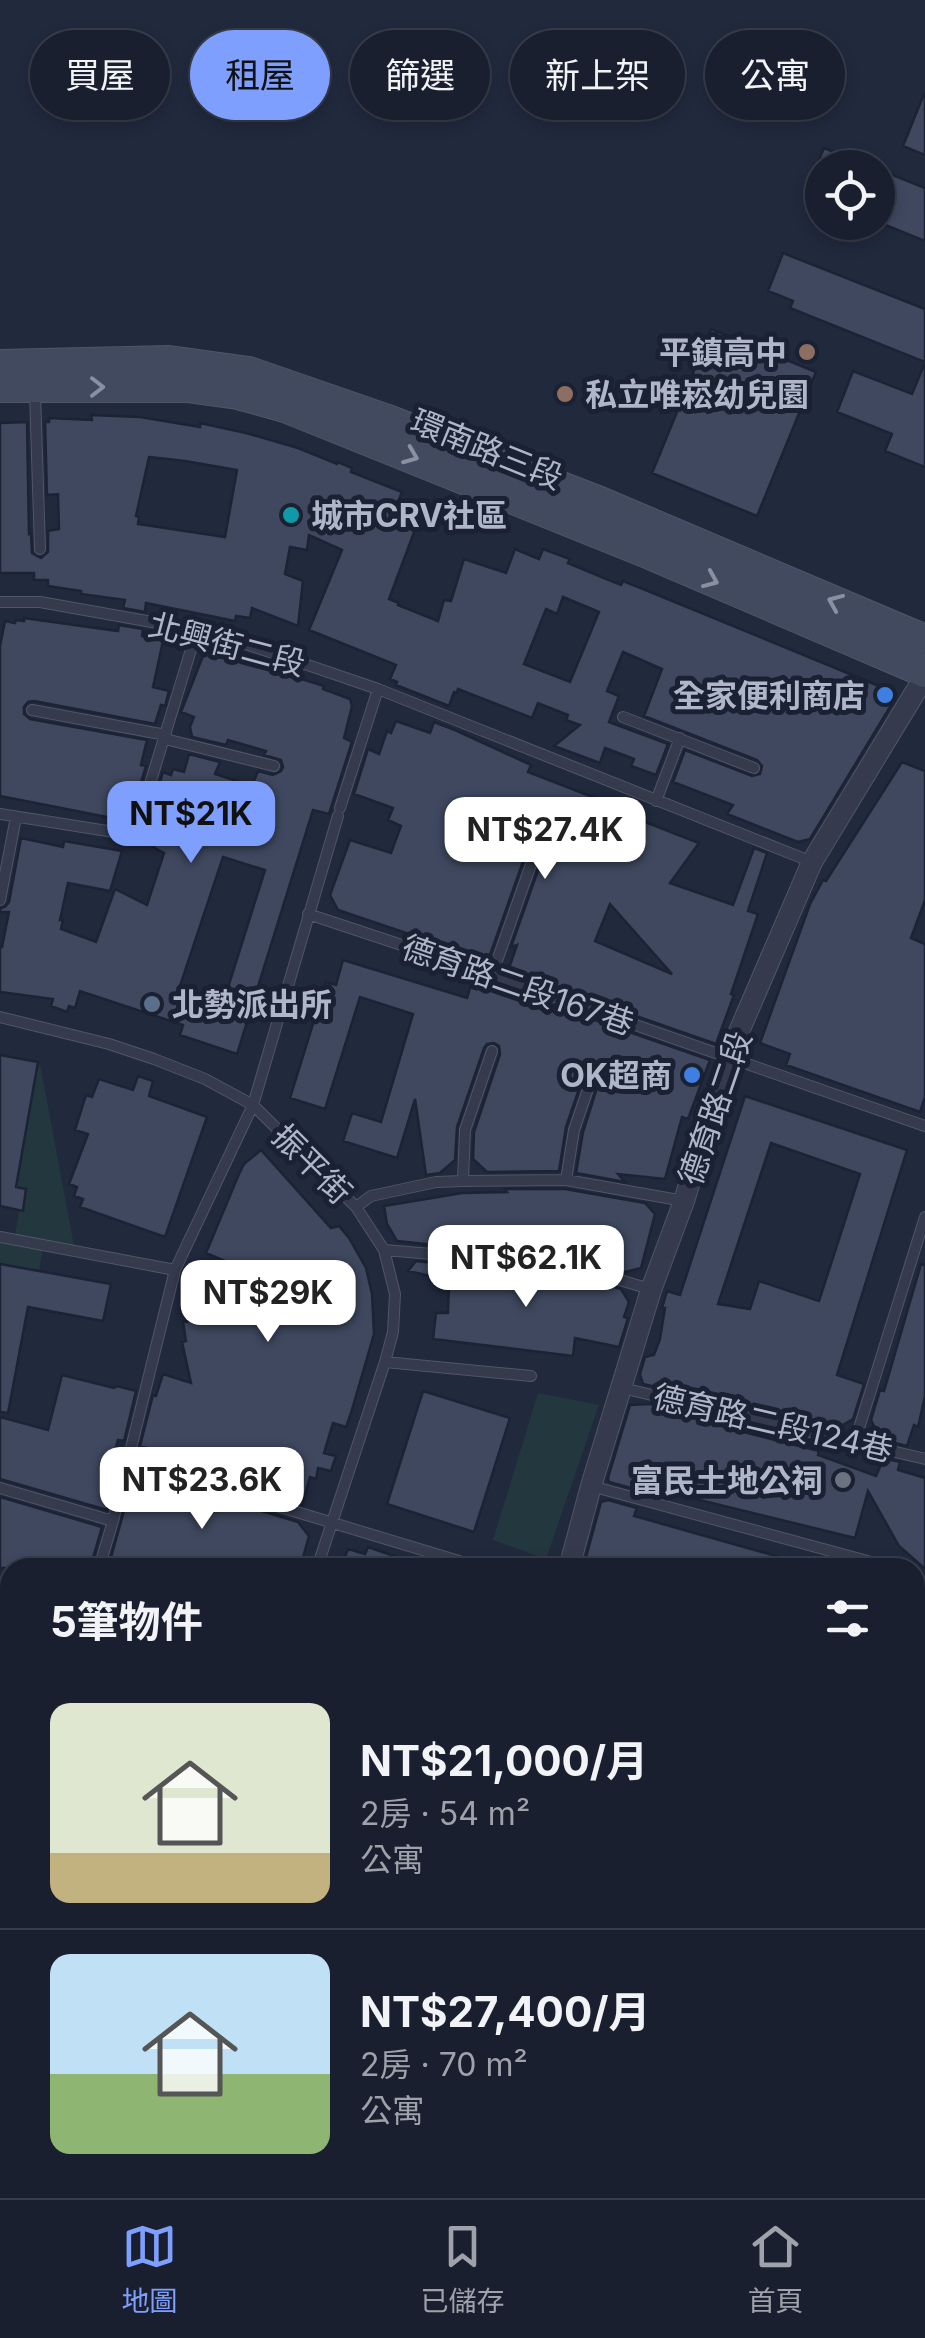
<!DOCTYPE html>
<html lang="zh-TW">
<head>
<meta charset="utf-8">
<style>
	:root { --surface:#191f2e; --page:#262c3a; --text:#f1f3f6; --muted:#9fa2aa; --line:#373d4a; --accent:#7f9fff }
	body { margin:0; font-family:Inter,"Noto Sans TC",sans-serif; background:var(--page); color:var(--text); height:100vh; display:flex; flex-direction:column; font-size:38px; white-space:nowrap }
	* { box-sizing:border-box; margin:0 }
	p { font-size:32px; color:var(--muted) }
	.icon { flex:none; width:55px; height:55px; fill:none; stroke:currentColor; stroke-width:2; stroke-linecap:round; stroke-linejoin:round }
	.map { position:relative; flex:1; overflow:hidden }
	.panel { position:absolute; left:0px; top:1558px; width:925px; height:642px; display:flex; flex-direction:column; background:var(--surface); border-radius:30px 30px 0 0; box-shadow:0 5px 15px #0003,0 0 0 2px var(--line) }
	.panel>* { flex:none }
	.top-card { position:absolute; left:30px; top:30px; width:865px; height:90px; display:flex; gap:20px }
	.fabs { position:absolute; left:805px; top:150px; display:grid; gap:20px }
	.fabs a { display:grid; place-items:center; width:90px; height:90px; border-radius:50%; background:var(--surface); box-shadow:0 5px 15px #0003,0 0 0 2px var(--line); font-size:50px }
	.price { position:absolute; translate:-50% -85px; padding:0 22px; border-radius:20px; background:#fff; color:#222; font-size:32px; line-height:65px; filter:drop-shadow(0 2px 5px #0008) }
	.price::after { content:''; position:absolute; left:50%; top:60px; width:30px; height:22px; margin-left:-15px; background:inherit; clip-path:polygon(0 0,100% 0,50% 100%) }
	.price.current { background:var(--accent); color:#111 }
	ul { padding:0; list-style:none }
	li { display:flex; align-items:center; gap:30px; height:250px; padding:0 50px }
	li+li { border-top:2px solid var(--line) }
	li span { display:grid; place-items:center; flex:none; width:280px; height:200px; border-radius:20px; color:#555 }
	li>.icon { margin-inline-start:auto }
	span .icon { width:120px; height:120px; fill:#fffc; stroke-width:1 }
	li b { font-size:42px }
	h2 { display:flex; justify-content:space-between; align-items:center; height:120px; padding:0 50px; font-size:42px }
	.chip { padding:0 35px; border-radius:45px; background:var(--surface); box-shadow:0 5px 15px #0003,0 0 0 2px var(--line); font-size:35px; line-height:90px }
	.chip.current { background:var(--accent); color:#111 }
	.tab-bar { display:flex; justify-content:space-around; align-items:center; height:140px; border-top:2px solid var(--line); background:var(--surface); font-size:28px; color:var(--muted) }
	.tab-bar a { display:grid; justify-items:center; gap:5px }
	.tab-bar .current { color:var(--accent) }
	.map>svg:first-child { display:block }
</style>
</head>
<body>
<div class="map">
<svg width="925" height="2198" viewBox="0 0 925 2198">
	<rect width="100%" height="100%" fill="#21293d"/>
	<path fill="#23373e" d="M40,1064L74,1246L15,1235L20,1207L6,1204L30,1076Z
		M0,1238L43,1247L38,1277L0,1271Z
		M538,1393L599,1405L546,1559L493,1540Z"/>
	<path fill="#3f485f" stroke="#1c2334" stroke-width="2.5" fill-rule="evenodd" d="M924,94H925V155L903,146Z
		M824,148L871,167L822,168V200L805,193Z
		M878,169L925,188V241L878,222Z
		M783,253L925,309V362L790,308L793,301L768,291Z
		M711,329L816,372L757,516L652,473Z
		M924,365H925V467L885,451L892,434L837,412L853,371L912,394Z
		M91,415L140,417L200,427V423L246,433L298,448L337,464L338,462L352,468L351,472L402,492L393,514L403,518L402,521L416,527L389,599L399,603L398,605L438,621L444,600L451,601L464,559L506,573L515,549L539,559L543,549L570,559L568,563L604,578L621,585L623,581L648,591L891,691L893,702L810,839L798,842L727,814L733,805L673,782L685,750L752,776L760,774L762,766L757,760L644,716L662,669L623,652L607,691L619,696L609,722L668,744L656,775L631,766L634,759L605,748L600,763L554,746L580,725L566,720L568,715L538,703L532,718L458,689L457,693L454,692L449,706L396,685L397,682L390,679L396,665L309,630L342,550L309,535L307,550L290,547L285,574L303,581L298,626L252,608L250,618L236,616L235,621L146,603L145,612L123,608L125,600L81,594V591L48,586V580H34V573H0V423L27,422L29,534L31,533L32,553L41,558L48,552V531L59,529L58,494L47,495L45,422H49V418L92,420ZM149,457L185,461L237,470L225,537L138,524L139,517L136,516ZM563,597L599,612L570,682L524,664L546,609L557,614Z
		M24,618L118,631L119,625L143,629L142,636L163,641L153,687L169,691L165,706L161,705L155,724L34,701L28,702L24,707V714L30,719L147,740L141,765L146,766L138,792L129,790L125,801L122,800L119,811L114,809L112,818L0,796V646L5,621L15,623L16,620L24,621Z
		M206,648L229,652L228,656L324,686L323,689L350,699L352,706L344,738L352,742L329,814L313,810L237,1054L180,1035L183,1025L80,991L75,1008L69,1006L67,1012L51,1006L53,999L0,992V947H2L9,912H0V909L6,906L9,902L21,838L63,847L64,841L122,851L110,891L68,883L60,920H63L61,929L96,942L115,889L147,905L164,853L148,844L159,800V796L156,795L163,772L171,775L173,769L184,772L189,754L220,762L215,774L252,786L258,771L273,775L281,771L283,767L281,760L264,755L266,751L228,740L226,745L192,737L190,727L194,717L181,712ZM223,857L265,870L220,1013L176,998Z
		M396,721L430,733L434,722L455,730L531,765L528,772L642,816L640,820L699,843L670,883L733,905L754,848L767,853L748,911L758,914L731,994L734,995L716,1044L508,971L517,945L511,947L549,839L548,831L543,828L536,829L533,833L490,955L480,958L338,910L330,895L350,840L391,853L401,826L388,820L393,808L354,794L368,749L379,754L387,731L391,733ZM610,904L672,974L595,941Z
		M902,762L925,771V900L911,938L925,944V1097L920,1112L786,1065L790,1054L760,1043L810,904L823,880L826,881Z
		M343,960L467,998L472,982L500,992L502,988L710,1060L688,1119L682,1117L665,1179L618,1174L625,1182L576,1173L583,1132L597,1088L596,1081L588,1077L581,1083L566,1127L559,1171L487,1172L473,1159L474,1132L500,1054L499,1046L494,1043L487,1044L484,1048L457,1127L455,1160L440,1173L426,1175L415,1099L397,1158L343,1141L352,1113L381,1122L413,1014L360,997L325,1109L290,1098L326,982L336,985Z
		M0,1055L38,1062L16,1187L26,1189L23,1211L0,1206Z
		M138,1076L153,1081L149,1096L207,1117L165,1237L80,1207L83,1199L74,1196L77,1187L69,1184L88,1134L75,1130L86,1095L92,1097L99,1079L133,1090Z
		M745,1096L907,1150L837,1375L864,1384L853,1419L841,1426L730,1401L729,1404L643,1384L640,1374L645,1357L654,1355L660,1339L665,1308H662L667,1291L680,1295ZM771,1143L860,1174L819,1301L759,1281L750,1309L718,1304Z
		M261,1150L331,1228L339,1226L349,1238L366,1268L372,1294L374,1334L351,1413L346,1427L333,1423L324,1453L336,1456L331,1471L318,1468L316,1479L310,1477L302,1505L155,1460L157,1451L140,1446L153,1395L156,1396L163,1374L191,1383L182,1342L186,1341L183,1322L198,1320L192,1288L196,1287L195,1279L248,1271L206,1253L239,1174L244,1164Z
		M505,1189H565L645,1203L655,1214L641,1268L625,1272L587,1261L397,1241L387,1224L384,1206L462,1193L507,1192Z
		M416,1261L584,1279L621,1289L629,1302L624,1317L628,1318L619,1347L575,1338L573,1356L433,1339L436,1313H448L449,1280L408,1271Z
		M0,1264L111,1284L103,1321L28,1307L8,1413L0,1412Z
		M921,1264L925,1265V1396L918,1427L914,1425L907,1446L891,1442L892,1439L879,1436L871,1420L880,1390L884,1391Z
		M62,1375L114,1388L117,1386L136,1391L124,1441L118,1440L108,1475L115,1477L107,1510L0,1479V1417L48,1430Z
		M423,1391L510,1418L474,1532L387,1504Z
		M650,1404L725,1421L724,1427L819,1451L818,1455L876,1476L884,1458L900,1462L898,1470L925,1478V1569L899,1546L868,1491L855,1538L643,1486L642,1491L609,1482L608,1478L630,1405Z
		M149,1477L298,1522L309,1536L300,1568H153L131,1558L129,1568H108L132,1482L146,1487Z
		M0,1497L102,1527L90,1568H0Z
		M608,1500L637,1508L634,1516L801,1563L800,1568H583L601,1502Z
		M368,1547L420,1565L419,1568H341L348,1549L365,1554Z"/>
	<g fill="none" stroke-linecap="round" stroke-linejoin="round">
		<g stroke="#505668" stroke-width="12">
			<path id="service" d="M35,393L40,549
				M0,602H40L197,630L240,642L378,689L812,862
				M32,710L166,735
				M623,717L754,768
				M165,739L274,766
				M656,801L680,738
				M340,808L378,689
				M0,814L120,833L139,820L197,630
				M0,900L16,817
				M308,914L492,975L925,1126
				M492,975L541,836
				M0,1017L109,1044L154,1059L205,1079L253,1105L356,1207L384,1250L395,1294L393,1332L385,1362L317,1568
				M566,1180L574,1130L589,1086
				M463,1181L465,1130L492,1051
				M356,1207L371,1196L436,1182L463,1181L566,1180L684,1201
				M0,1237L175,1270
				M384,1250L515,1261L586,1270L650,1289
				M385,1362L531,1376
				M622,1388L925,1459
				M855,1441L925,1217
				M151,1468L482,1568
				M591,1486L875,1563
				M0,1488L113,1521
				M99,1568L113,1521L175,1270L253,1105L338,816
				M0,1620L10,1623
				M915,1776L925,1780
				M0,1794L10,1797
				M0,1888L10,1854
				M915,1918L925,1922
				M0,1959L10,1962
				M915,1964L925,1937
				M0,2072L10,2046
				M123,2198L126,2190
				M922,2198L925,2193"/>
		</g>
		<g stroke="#505668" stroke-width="22">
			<path id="minor" d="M569,1568L591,1486L651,1290L684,1201L728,1057L812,862L925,676
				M312,2198L316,2190"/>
		</g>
		<g stroke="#505668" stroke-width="32">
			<path id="secondary" d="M0,365L169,361L249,372L385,419L600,502L925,640
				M0,387H187L238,394L285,407L650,554L925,672"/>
		</g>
		<use href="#service" stroke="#353b4d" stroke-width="10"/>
		<use href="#minor" stroke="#353b4d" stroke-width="20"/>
		<use href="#secondary" stroke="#424a60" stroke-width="30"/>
	</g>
	<defs><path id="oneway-chevron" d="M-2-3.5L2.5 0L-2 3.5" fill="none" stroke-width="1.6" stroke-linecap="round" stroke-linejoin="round" transform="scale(2.5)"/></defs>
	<g stroke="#8a90a4">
		<use href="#oneway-chevron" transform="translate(97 387)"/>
		<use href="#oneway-chevron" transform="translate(411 456) rotate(22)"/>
		<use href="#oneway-chevron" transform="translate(711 580) rotate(23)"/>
		<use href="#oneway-chevron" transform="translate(835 602) rotate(-157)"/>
	</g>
	<g fill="#8d6e63" stroke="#1a2132" stroke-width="4">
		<circle cx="807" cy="352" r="10"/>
		<circle cx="565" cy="394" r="10"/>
	</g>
	<circle fill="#0f9aa8" stroke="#1a2132" stroke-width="4" cx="291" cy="515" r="10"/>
	<g fill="#3f7fe0" stroke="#1a2132" stroke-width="4">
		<circle cx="885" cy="695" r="10"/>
		<circle cx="692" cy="1075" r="10"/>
	</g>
	<circle fill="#5c6f8a" stroke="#1a2132" stroke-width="4" cx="152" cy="1004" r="10"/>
	<circle fill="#6b7280" stroke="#1a2132" stroke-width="4" cx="843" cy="1480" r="10"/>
	<g text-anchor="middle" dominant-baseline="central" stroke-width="10" stroke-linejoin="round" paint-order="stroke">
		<g font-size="32" font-weight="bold" fill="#b0b6c9" stroke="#1a2132" text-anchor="end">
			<text x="787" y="352">平鎮高中</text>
			<text x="585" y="394" text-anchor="start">私立唯崧幼兒園</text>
			<text x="311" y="515" text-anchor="start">城市CRV社區</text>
			<text x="865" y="695">全家便利商店</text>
			<text x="172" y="1004" text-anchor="start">北勢派出所</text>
			<text x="672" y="1075">OK超商</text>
			<text x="823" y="1480">富民土地公祠</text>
		</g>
		<g font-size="32" fill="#b0b6c9" stroke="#1a2132">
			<text transform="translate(487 449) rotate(22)">環南路三段</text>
			<text transform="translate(227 644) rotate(15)">北興街二段</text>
			<text transform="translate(518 985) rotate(19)">德育路二段167巷</text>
			<text transform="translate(715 1108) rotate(-71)">德育路二段</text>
			<text transform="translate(312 1164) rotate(45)">振平街</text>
			<text transform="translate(773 1423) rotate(13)">德育路二段124巷</text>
		</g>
	</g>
</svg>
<div class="fabs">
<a><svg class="icon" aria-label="locate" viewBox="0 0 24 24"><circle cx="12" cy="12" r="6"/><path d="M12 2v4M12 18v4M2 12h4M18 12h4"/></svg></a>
</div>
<b class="price current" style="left:191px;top:866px">NT$21K</b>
<b class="price" style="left:545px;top:882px">NT$27.4K</b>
<b class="price" style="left:526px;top:1310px">NT$62.1K</b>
<b class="price" style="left:268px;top:1345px">NT$29K</b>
<b class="price" style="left:202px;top:1532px">NT$23.6K</b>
<div class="top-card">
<a class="chip">買屋</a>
<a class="chip current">租屋</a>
<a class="chip">篩選</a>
<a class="chip">新上架</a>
<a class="chip">公寓</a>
</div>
<section class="panel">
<h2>5筆物件<svg class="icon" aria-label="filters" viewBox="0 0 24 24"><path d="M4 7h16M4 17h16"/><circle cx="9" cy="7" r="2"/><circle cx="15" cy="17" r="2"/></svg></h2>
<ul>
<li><span style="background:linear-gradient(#dfe7d0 75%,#c2b280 0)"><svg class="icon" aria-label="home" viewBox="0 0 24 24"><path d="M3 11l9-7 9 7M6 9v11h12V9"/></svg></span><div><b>NT$21,000/月</b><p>2房 · 54 m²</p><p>公寓</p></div></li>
<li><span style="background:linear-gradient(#bfe0f5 60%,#8fb573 0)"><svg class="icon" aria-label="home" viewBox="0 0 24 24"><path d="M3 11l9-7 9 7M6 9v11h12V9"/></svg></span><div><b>NT$27,400/月</b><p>2房 · 70 m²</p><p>公寓</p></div></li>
</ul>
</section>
</div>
<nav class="tab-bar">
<a class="current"><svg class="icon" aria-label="map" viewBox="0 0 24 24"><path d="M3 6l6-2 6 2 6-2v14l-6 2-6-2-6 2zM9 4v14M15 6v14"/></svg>地圖</a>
<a><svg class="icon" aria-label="saved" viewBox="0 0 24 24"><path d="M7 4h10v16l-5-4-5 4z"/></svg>已儲存</a>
<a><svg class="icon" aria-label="home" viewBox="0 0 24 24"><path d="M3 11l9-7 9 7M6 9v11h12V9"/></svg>首頁</a>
</nav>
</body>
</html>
